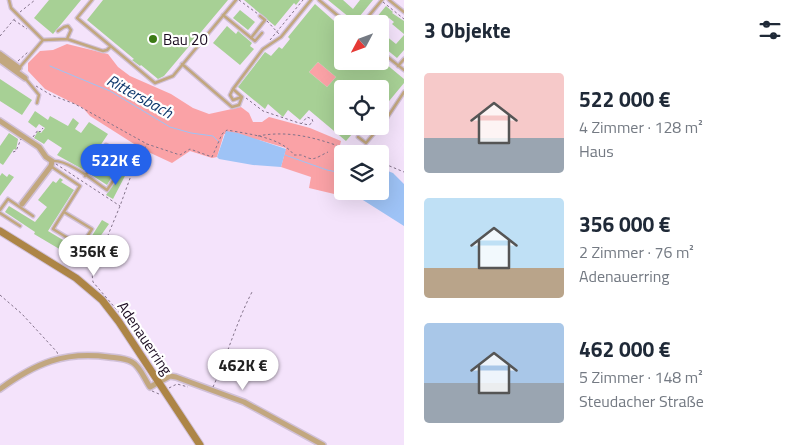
<!DOCTYPE html>
<html lang="de">
<head>
<meta charset="utf-8">
<style>
	:root { --surface:#fff; --page:#f2f2f3; --text:#1f2937; --muted:#747a83; --accent:#2563eb }
	body { margin:0; font-family:"Titillium Web",sans-serif; background:var(--page); color:var(--text); height:100vh; display:flex; flex-direction:column; font-size:19px; white-space:nowrap }
	* { box-sizing:border-box; margin:0 }
	p { font-size:16px; color:var(--muted) }
	.icon { flex:none; width:28px; height:28px; fill:none; stroke:currentColor; stroke-width:2; stroke-linecap:round; stroke-linejoin:round }
	.map { position:relative; flex:1; overflow:hidden }
	.side { display:flex; flex-direction:column; background:var(--surface); width:400px }
	.side>* { flex:none }
	.needle { width:32px; rotate:229deg }
	.controls { position:absolute; left:334px; top:15px; display:grid; gap:10px }
	.controls a { display:grid; place-items:center; width:55px; height:55px; border-radius:5px; background:var(--surface); box-shadow:0 5px 20px #0002; font-size:25px }
	.price { position:absolute; translate:-50% -42px; padding:0 11px; border-radius:18px; background:#fff; color:#222; font-size:16px; line-height:32px; filter:drop-shadow(0 1px 2px #0008) }
	.price::after { content:''; position:absolute; left:50%; top:30px; width:15px; height:11px; margin-left:-8px; background:inherit; clip-path:polygon(0 0,100% 0,50% 100%) }
	.price.active { background:var(--accent); color:#fff }
	ul { padding:0; list-style:none }
	li { display:flex; align-items:center; gap:15px; height:125px; padding:0 20px }
	li span { display:grid; place-items:center; flex:none; width:140px; height:100px; border-radius:5px; color:#555 }
	li>.icon { margin-inline-start:auto }
	span .icon { width:60px; height:60px; fill:#fffc; stroke-width:1 }
	li b { font-size:21px }
	h2 { display:flex; justify-content:space-between; align-items:center; height:60px; padding:0 20px; font-size:21px }
	main { display:flex; flex:1; min-height:0 }
	.map>svg:first-child { display:block }
</style>
</head>
<body>
<main>
<div class="map">
<svg width="404" height="445" viewBox="0 0 404 445">
	<rect width="100%" height="100%" fill="#f4e3fb"/>
	<path fill="#faa2a6" d="M67,44L108,54L118,67L130,76L171,94L193,108L209,114L241,107L249,113L253,122H262L269,117L310,128L341,141L340,145L363,154H342V191H356L351,198L309,188L311,177L281,167L286,148L259,140L224,134L217,157L212,158L190,151L172,163L142,149L90,116L83,108L45,89L28,71V63L40,51L53,50Z
		M318,62L336,77L327,87L309,72Z"/>
	<path fill="#9ec3f6" d="M226,131L238,133L286,149L281,167L253,165L219,159L217,157Z
		M380,168L393,173L404,184V226L355,195L356,191H380Z"/>
	<g fill="none" stroke-linecap="round" stroke-linejoin="round">
		<path stroke="#9ec3f6" stroke-width="1" d="M50,66L110,91L170,127L191,133L213,136L219,142
			M285,155L327,170L342,173"/>
	</g>
	<path fill="#a7d095" fill-rule="evenodd" d="M49,0H81L53,34L34,18Z
		M103,0H228L164,76L158,79L141,65L140,66L132,60L134,59L87,20Z
		M244,0H300L296,5L294,3L275,26Z
		M328,0H343L353,9L360,0H373L355,22Z
		M315,4L342,28V61H380V59L404,79V83L380,112V89H342V126H359L346,141L309,110L300,120L288,110L283,117L268,104L265,109L238,87L265,52L271,56L279,47L282,49L290,39L288,37ZM318,62L336,77L327,87L309,72Z
		M386,6L393,12L392,13L404,21V34L392,24L394,22L389,18L380,28V24H371Z
		M240,10L255,22L248,30L233,18Z
		M227,26L236,34L238,31L252,43L250,46L254,49L240,65L213,43Z
		M380,31L396,44L404,35V50L397,58L380,44Z
		M0,79L32,100L22,115L0,101Z
		M35,111L48,120L50,116L68,126L73,118L79,123L75,129L81,133L89,122L108,134L84,170L57,155L62,148L48,139L44,144L34,138L38,131L41,133L45,128L39,124L36,128L28,122Z
		M9,133L18,139L16,150L14,149L3,165L0,163V146Z
		M107,149L122,160L107,185L90,174Z
		M124,170L127,172L126,174L113,199L106,195Z
		M2,173L7,177L9,174L14,177L0,196V176Z
		M60,178L63,180L61,182L74,190L48,231L88,255L83,263L34,234L35,232L5,212L9,206L35,222L47,207L38,200L53,181L56,183Z
		M102,220L109,224L92,248L86,245Z"/>
	<g fill="none" stroke-linecap="round" stroke-linejoin="round">
		<g stroke="#d1c1d8" stroke-width="5">
			<path id="service" d="M9,0L11,8L43,40L20,67
				M92,0L77,18L155,83L173,76L236,0
				M319,0L348,24
				M389,0L404,12
				M223,15L255,41L262,33
				M362,24L382,0
				M58,31L64,27L68,26L71,30L67,39
				M251,38L265,20L260,16
				M43,40L67,39L103,51L107,50L110,47
				M380,51L404,70
				M182,64L232,107L239,105L242,97L233,89L230,95L233,100L242,97
				M398,66L404,59
				M25,78L39,95L37,103
				M233,89L263,49L281,37L311,0
				M358,137L366,143L387,118L404,92
				M52,161C67,159 94,181 107,190L126,162L124,155L106,145L85,176
				M52,167L80,186L53,229L81,246L92,229L64,212
				M0,210L8,199L33,216
				M0,213L20,226"/>
		</g>
		<g stroke="#d1c1d8" stroke-width="8">
			<path id="minor" d="M0,54L19,68L16,71
				M0,60L25,78
				M0,121L39,147L46,157L52,161L51,166L22,204
				M0,389C36,363 64,351 109,357C116,358 125,358 132,362C140,366 145,380 150,387L170,376L176,377L244,402L323,445"/>
		</g>
		<g stroke="#d1c1d8" stroke-width="9">
			<path id="secondary" d="M0,231L76,278L102,300L119,322L200,445"/>
		</g>
		<path stroke="#83738a" stroke-width="1" stroke-dasharray="2.5 2.5" stroke-linecap="butt" d="M239,0L258,14
			M383,2L404,19
			M20,12L35,0
			M14,20L27,29
			M267,21L279,34
			M0,36L16,17
			M270,40L303,0
			M18,61L28,52
			M36,86L51,95L75,104L147,144L180,155L190,149L212,157L222,134L227,130C248,134 281,137 294,155H302C314,162 315,158 328,152
			M246,98L263,111L299,123L309,125L313,122L312,119L307,117L302,123
			M258,136C294,129 326,141 360,154
			M33,137L38,130L40,132L43,128
			M13,152L16,151L21,139
			M380,162L404,172
			M56,164L120,206
			M0,295L22,314L57,352L58,355
			M123,317L93,282L92,274L120,206L133,170L147,144
			M150,358L168,373
			M213,387C227,356 236,323 252,292
			M169,388L177,384L188,387
			M152,391L159,394"/>
		<use href="#service" stroke="#c2a77f" stroke-width="2.5"/>
		<use href="#minor" stroke="#c2a77f" stroke-width="5"/>
		<use href="#secondary" stroke="#ad8546" stroke-width="7"/>
	</g>
	<circle fill="#3c7a15" stroke="#fff" stroke-width="2" cx="153" cy="39" r="5"/>
	<g text-anchor="middle" dominant-baseline="central" stroke-width="4.5" stroke-linejoin="round" paint-order="stroke">
		<g font-size="15" fill="#1b0c21" stroke="#fff" text-anchor="start">
			<text x="163" y="39">Bau 20</text>
		</g>
		<g font-size="15" fill="#1b0c21" stroke="#fff">
			<text transform="translate(145 338) rotate(56)">Adenauerring</text>
		</g>
		<g font-size="16" font-style="italic" fill="#10396d" stroke="#fff">
			<text transform="translate(140 96) rotate(29)">Rittersbach</text>
		</g>
	</g>
</svg>
<div class="controls">
<a><svg class="needle" viewBox="-14 -14 28 28"><path d="M0-13l5 13h-10z" fill="#e53935"/><path d="M0 13l5-13h-10z" fill="#747a83"/></svg></a>
<a><svg class="icon" aria-label="locate" viewBox="0 0 24 24"><circle cx="12" cy="12" r="6"/><path d="M12 2v4M12 18v4M2 12h4M18 12h4"/></svg></a>
<a><svg class="icon" aria-label="layers" viewBox="0 0 24 24"><path d="M12 4l9 5-9 5-9-5zM3 14l9 5 9-5"/></svg></a>
</div>
<b class="price active" style="left:116px;top:186px">522K €</b>
<b class="price" style="left:94px;top:277px">356K €</b>
<b class="price" style="left:243px;top:391px">462K €</b>
</div>
<section class="side">
<h2>3 Objekte<svg class="icon" aria-label="filters" viewBox="0 0 24 24"><path d="M4 7h16M4 17h16"/><circle cx="9" cy="7" r="2"/><circle cx="15" cy="17" r="2"/></svg></h2>
<ul>
<li><span style="background:linear-gradient(#f6c9c9 65%,#9aa5b1 0)"><svg class="icon" aria-label="home" viewBox="0 0 24 24"><path d="M3 11l9-7 9 7M6 9v11h12V9"/></svg></span><div><b>522 000 €</b><p>4 Zimmer · 128 m²</p><p>Haus</p></div></li>
<li><span style="background:linear-gradient(#bfe0f5 70%,#b9a48a 0)"><svg class="icon" aria-label="home" viewBox="0 0 24 24"><path d="M3 11l9-7 9 7M6 9v11h12V9"/></svg></span><div><b>356 000 €</b><p>2 Zimmer · 76 m²</p><p>Adenauerring</p></div></li>
<li><span style="background:linear-gradient(#a9c7e8 60%,#9aa5b1 0)"><svg class="icon" aria-label="home" viewBox="0 0 24 24"><path d="M3 11l9-7 9 7M6 9v11h12V9"/></svg></span><div><b>462 000 €</b><p>5 Zimmer · 148 m²</p><p>Steudacher Straße</p></div></li>
</ul>
</section>
</main>
</body>
</html>
